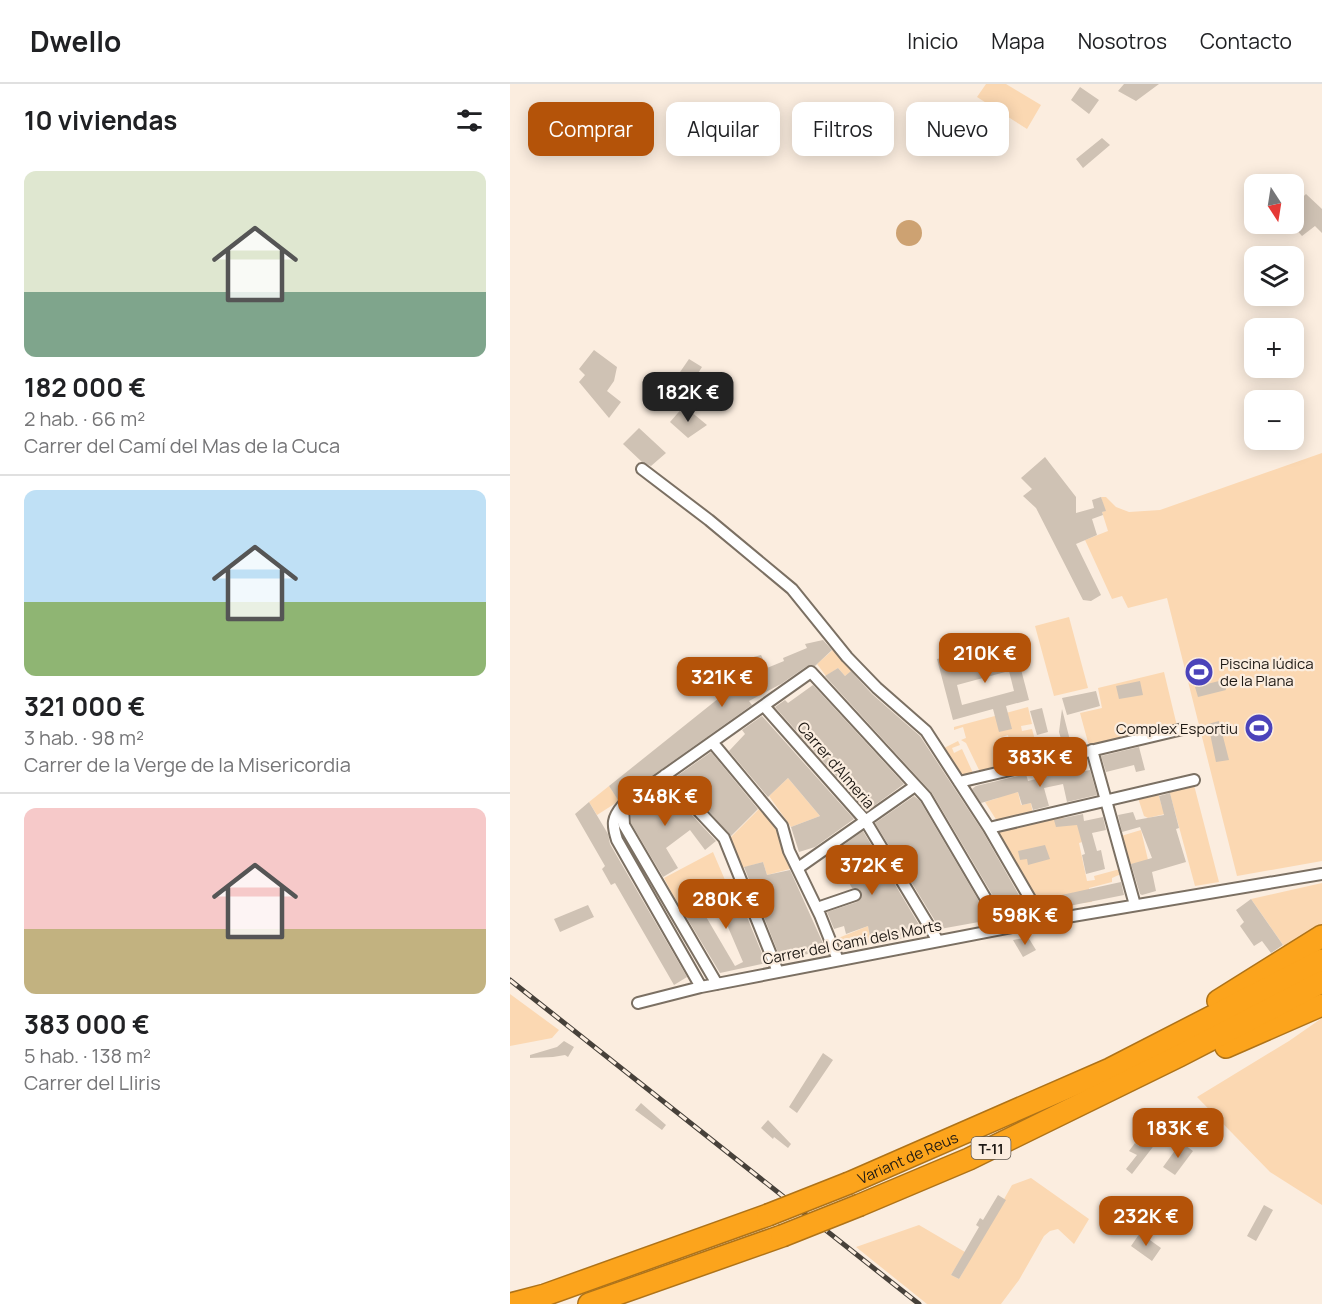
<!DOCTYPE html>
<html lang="es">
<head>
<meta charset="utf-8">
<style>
	:root { --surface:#fff; --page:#f6f6f6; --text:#202124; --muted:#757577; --line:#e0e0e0; --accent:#b45309 }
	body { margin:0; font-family:Manrope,sans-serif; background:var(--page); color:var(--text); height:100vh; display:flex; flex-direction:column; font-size:22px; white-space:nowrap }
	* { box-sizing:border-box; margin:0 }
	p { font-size:20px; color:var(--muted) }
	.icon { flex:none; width:33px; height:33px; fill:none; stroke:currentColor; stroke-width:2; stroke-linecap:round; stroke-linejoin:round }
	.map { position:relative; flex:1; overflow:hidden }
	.side { display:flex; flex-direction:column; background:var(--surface); width:510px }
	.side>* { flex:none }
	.hud { position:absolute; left:18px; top:18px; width:570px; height:54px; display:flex; gap:12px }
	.needle { width:39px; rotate:168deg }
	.buttons { position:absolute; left:734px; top:90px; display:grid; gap:12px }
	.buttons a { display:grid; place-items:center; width:60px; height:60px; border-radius:12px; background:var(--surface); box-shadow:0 3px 15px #0003; font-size:30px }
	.price { position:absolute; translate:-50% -51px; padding:0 14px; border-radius:12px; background:var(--accent); color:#fff; font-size:20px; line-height:39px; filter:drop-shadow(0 2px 3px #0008) }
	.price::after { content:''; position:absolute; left:50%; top:36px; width:18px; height:14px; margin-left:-9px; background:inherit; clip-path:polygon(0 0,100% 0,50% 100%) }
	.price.active { background:#222; color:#fff }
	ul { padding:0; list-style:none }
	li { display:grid; align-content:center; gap:12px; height:318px; padding:0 24px }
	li+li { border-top:2px solid var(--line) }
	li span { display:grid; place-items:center; height:186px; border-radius:12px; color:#555 }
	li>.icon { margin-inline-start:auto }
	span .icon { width:108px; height:108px; fill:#fffc; stroke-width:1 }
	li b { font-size:26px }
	h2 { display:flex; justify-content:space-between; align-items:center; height:72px; padding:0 24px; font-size:26px }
	.chip { padding:0 21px; border-radius:12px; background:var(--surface); box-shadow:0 3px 15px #0003; font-size:21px; line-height:54px }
	.chip.active { background:var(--accent); color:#fff }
	header { display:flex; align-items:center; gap:36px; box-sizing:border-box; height:84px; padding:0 30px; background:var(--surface); border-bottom:2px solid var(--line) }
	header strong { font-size:28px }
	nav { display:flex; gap:33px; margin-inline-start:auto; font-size:21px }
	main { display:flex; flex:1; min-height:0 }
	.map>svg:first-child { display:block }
</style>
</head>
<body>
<header>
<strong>Dwello</strong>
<nav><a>Inicio</a><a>Mapa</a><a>Nosotros</a><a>Contacto</a></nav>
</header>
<main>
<section class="side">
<h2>10 viviendas<svg class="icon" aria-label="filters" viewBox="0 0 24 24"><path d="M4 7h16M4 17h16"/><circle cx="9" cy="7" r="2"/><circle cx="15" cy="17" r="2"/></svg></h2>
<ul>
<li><span style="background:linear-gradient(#dfe7d0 65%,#7fa58c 0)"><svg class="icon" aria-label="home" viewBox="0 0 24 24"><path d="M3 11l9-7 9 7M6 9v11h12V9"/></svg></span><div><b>182 000 €</b><p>2 hab. · 66 m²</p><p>Carrer del Camí del Mas de la Cuca</p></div></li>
<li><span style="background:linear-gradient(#bfe0f5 60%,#8fb573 0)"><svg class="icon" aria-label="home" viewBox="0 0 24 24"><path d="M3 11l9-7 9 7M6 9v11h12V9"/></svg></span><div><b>321 000 €</b><p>3 hab. · 98 m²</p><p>Carrer de la Verge de la Misericordia</p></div></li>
<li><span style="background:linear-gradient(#f6c9c9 65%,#c2b280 0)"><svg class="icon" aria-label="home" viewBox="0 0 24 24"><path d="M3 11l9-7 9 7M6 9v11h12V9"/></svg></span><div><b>383 000 €</b><p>5 hab. · 138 m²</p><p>Carrer del Lliris</p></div></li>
</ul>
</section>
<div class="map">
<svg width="812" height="1220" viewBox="0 0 812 1220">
	<rect width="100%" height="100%" fill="#fbeddf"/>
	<path fill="#fbd8b2" d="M476,0H496L531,21L517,45L467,13Z
		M812,369V777L727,792L657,514L618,524L612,512L602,515L575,456L598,447L592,428L595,427L591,413H596L606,423L619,428L650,426Z
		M559,533L578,604L544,612L525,542Z
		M325,564L344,585L335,592L328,584L316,592L307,580Z
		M654,588L667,642L579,662L570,629L592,624L588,604Z
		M518,623L522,640L511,642L512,647L522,645L530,674L504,680L498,651L492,653L499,680L470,688L456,659L451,656L456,654L453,643L444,646V643Z
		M448,657L450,661L442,664L444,669L452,665L463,689L450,693L434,670L437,667L434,664Z
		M278,694L310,732L281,743L259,712Z
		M684,701L709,798L685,802L659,706Z
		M99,702L109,717L87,731L79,718Z
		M508,708L511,721L521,719L523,730L487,737L475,718L488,714V712Z
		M648,709L652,723H657L659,729L638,734L634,732L628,714Z
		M250,724L265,741L280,785L257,791L253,778L232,784L220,754Z
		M560,731L564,741L570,740L572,758L569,759L577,797L585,796L584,792L610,785L611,790L602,794V798L579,804L582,818L571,819L547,812L549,824L532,828L486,748L553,732L556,741L562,739Z
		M631,746L638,776L618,781L611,752Z
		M203,768L215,796L168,821L154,794Z
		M812,799V845L776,865L741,815Z
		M358,842L361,858L331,866L326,855Z
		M0,910L49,946L42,954L0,962Z
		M812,934V1121L760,1088L687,1013L779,957Z
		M521,1094L579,1135L564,1160L548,1145L540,1147L534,1152L509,1196L491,1220H417L346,1163L409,1141L455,1168L441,1191L449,1195L502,1101Z"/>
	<path fill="#cda272" d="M386 149a13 13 0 1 1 26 0a13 13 0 1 1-26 0Z"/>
	<path fill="#cfc2b4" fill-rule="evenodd" d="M614,0H649L626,17L608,7Z
		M570,3L589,16L579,30L561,16Z
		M592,54L600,61L573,84L566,75Z
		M796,110L812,125V149L805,142L792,152L783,142V122Z
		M84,266L107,283L104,297L97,307L111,318L99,334L69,298L75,291L69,285Z
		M179,275L192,283L181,300L168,291Z
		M174,322L197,341L178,354L160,338Z
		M129,344L156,369L141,382L132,378L113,360Z
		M535,373L566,413V429L584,424L582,416L591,413L596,427L592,428L593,431L582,435L587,451L566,460L591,511L581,517L573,516L526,424L513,412L522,405L511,394Z
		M502,551L519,616L496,622L502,645L489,648L483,625L443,636L427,575L440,572L442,580L493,566L490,554ZM499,587L504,607L452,621L447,601Z
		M313,556L322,566L305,582H297L271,600L239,617L242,621L108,716L99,702L214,610L199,594L214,581L251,571L257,584L274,577L273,574L297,564L295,560Z
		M328,584L335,592L341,587L362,610L410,652L473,748L514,820L506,828L508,832L496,834L422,709L315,592Z
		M713,596L716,606L688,613L685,603Z
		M630,597L633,611L609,615L606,602Z
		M303,601L394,700L357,727L265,623L275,616L278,619Z
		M586,607L590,622L557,631L552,614Z
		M532,624L538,648L527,651L520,627Z
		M552,625L562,664L554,665L549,648Z
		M252,632L344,735L305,763L289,768L281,743L310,732L278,694L258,713L219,667L235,650L232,646Z
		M709,637L719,676L706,678L698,640Z
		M629,663L635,686L626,688L624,681L596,688L591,672Z
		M201,668L248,725L221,752L167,692Z
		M570,684L574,685L575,687L580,686L587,711L557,718L553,700L534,704L539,722L523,726L521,719L512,721L508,708L471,719L462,705L466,702L516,690L518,697Z
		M154,701L206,757L195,766L180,746L156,764L168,784L153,793L121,739V725Z
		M660,709L669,744L666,745L676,778L642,788L646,807L632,811L630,810L621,780L642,774L630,743L612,748L608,731L623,728L626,736L654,731L649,712Z
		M404,712L410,717L480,836L430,845L365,739Z
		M79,718L98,750L100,760L177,893L164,901L105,799L101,801L92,785L95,782L65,730Z
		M573,730L574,737L593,733L596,746L582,749L587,767L591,766L595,785L576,790L572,771L575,770L567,741L546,743L544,736Z
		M353,747L414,849L390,855L388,853L361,858L358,842L336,850L334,842L324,845L317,828L347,818L352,812L349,805L342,804L322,769Z
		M535,761L540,775L518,781L517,775L510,776L508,767Z
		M253,778L257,791L280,786L316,866L271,876L234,783Z
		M611,798L614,811L549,824L547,812Z
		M223,799L256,879L210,889L169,821L185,814L225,882L233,878L202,806Z
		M741,815L773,861L761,869L752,857L744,862L730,842L734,838L726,826Z
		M78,821L84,833L50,848L44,835Z
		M518,853L526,866L513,873L503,856Z
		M54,957L64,963L58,973L55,971L43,973L20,974V971L47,963Z
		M313,969L323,976L287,1029L279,1023Z
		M131,1019L156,1041L152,1046L125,1026Z
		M258,1036L281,1060L278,1064L264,1053L263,1055L251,1044Z
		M641,1048L649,1055L622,1090L616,1085L627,1071L619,1067L625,1059L629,1062Z
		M671,1058L683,1067L665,1091L653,1083Z
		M488,1111L496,1116L449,1195L441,1191L469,1143L466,1141L470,1134L473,1136Z
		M754,1121L763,1126L746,1157L737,1152Z
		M630,1149L651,1164L642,1177L621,1162Z"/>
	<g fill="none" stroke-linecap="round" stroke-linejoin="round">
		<g stroke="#7b7063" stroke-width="14">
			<path id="street" d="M132,385L199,436L282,505L337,573L367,604L416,647L479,744L533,837
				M254,622L355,736L428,857
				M202,658L272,742L279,767L310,831L328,876
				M582,666L625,821
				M155,691L214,754L268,888
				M449,698L673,645
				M113,721L301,588L416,713L493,844
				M479,744L684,696
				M288,784L405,702
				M307,824L345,811
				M191,903L107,756C102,740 102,734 113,721L114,741L207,900
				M128,919L191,903L533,837L812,790"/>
		</g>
		<g stroke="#ae7319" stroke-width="24">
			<g id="highway">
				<path d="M708,917L812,852"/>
				<path d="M716,963L812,921"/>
				<path id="s1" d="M339,1099L600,985L812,876"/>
				<path d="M350,1121L459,1075L669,972L812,898"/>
				<path d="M1,1220L35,1211L258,1131"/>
				<path d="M79,1220L272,1152"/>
			</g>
		</g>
		<use href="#street" stroke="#fff" stroke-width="10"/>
		<use href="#highway" stroke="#fca41c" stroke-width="21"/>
		<g stroke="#47413a" stroke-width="5">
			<path id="rail" d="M0,896L409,1220"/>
		</g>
		<use href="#rail" stroke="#fbeddf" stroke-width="3" stroke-dasharray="9" stroke-linecap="butt"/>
		<g stroke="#ae7319" stroke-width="24" stroke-linecap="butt">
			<path id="highway-bridge" d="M258,1131L339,1099
				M272,1152L350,1121"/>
		</g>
		<use href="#highway-bridge" stroke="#fca41c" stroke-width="21"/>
	</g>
	<defs>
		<g id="stadium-disc" transform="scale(1.5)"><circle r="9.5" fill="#4b43ba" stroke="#fbeddf"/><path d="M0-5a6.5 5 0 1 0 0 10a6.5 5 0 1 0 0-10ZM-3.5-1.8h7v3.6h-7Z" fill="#fff"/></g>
	</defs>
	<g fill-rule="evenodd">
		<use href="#stadium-disc" x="689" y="588"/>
		<use href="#stadium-disc" x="749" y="644"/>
	</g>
	<g text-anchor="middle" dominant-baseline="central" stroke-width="4.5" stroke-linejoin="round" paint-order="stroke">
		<rect fill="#fbeddf" stroke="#605951" stroke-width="1.5" x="461.5" y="1053" width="39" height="22" rx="4.5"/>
		<g font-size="14" font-weight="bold" fill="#1e1914">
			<text x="481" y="1064">T-11</text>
		</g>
		<g font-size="15" fill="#1e1914" stroke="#fbeddf" text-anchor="start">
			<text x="710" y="579">Piscina lúdica<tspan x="710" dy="17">de la Plana</tspan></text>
			<text x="728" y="644" text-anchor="end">Complex Esportiu</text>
		</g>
		<g font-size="15" fill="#1e1914" stroke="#fbeddf">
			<text transform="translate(326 681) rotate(49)">Carrer d'Almeria</text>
			<text transform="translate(342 858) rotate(-11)">Carrer del Camí dels Morts</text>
			<text stroke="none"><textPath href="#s1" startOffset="64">Variant de Reus</textPath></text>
		</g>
	</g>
</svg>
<div class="buttons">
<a><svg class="needle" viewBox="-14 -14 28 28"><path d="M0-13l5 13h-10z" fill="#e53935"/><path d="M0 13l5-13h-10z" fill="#757577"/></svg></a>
<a><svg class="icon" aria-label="layers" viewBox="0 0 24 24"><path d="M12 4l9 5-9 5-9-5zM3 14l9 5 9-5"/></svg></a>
<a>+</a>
<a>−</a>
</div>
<b class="price active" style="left:178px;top:339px">182K €</b>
<b class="price" style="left:475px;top:600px">210K €</b>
<b class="price" style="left:212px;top:624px">321K €</b>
<b class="price" style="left:530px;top:704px">383K €</b>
<b class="price" style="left:155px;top:743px">348K €</b>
<b class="price" style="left:362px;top:812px">372K €</b>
<b class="price" style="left:216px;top:846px">280K €</b>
<b class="price" style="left:515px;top:862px">598K €</b>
<b class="price" style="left:668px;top:1075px">183K €</b>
<b class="price" style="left:636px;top:1163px">232K €</b>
<div class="hud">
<a class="chip active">Comprar</a>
<a class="chip">Alquilar</a>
<a class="chip">Filtros</a>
<a class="chip">Nuevo</a>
</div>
</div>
</main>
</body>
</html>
